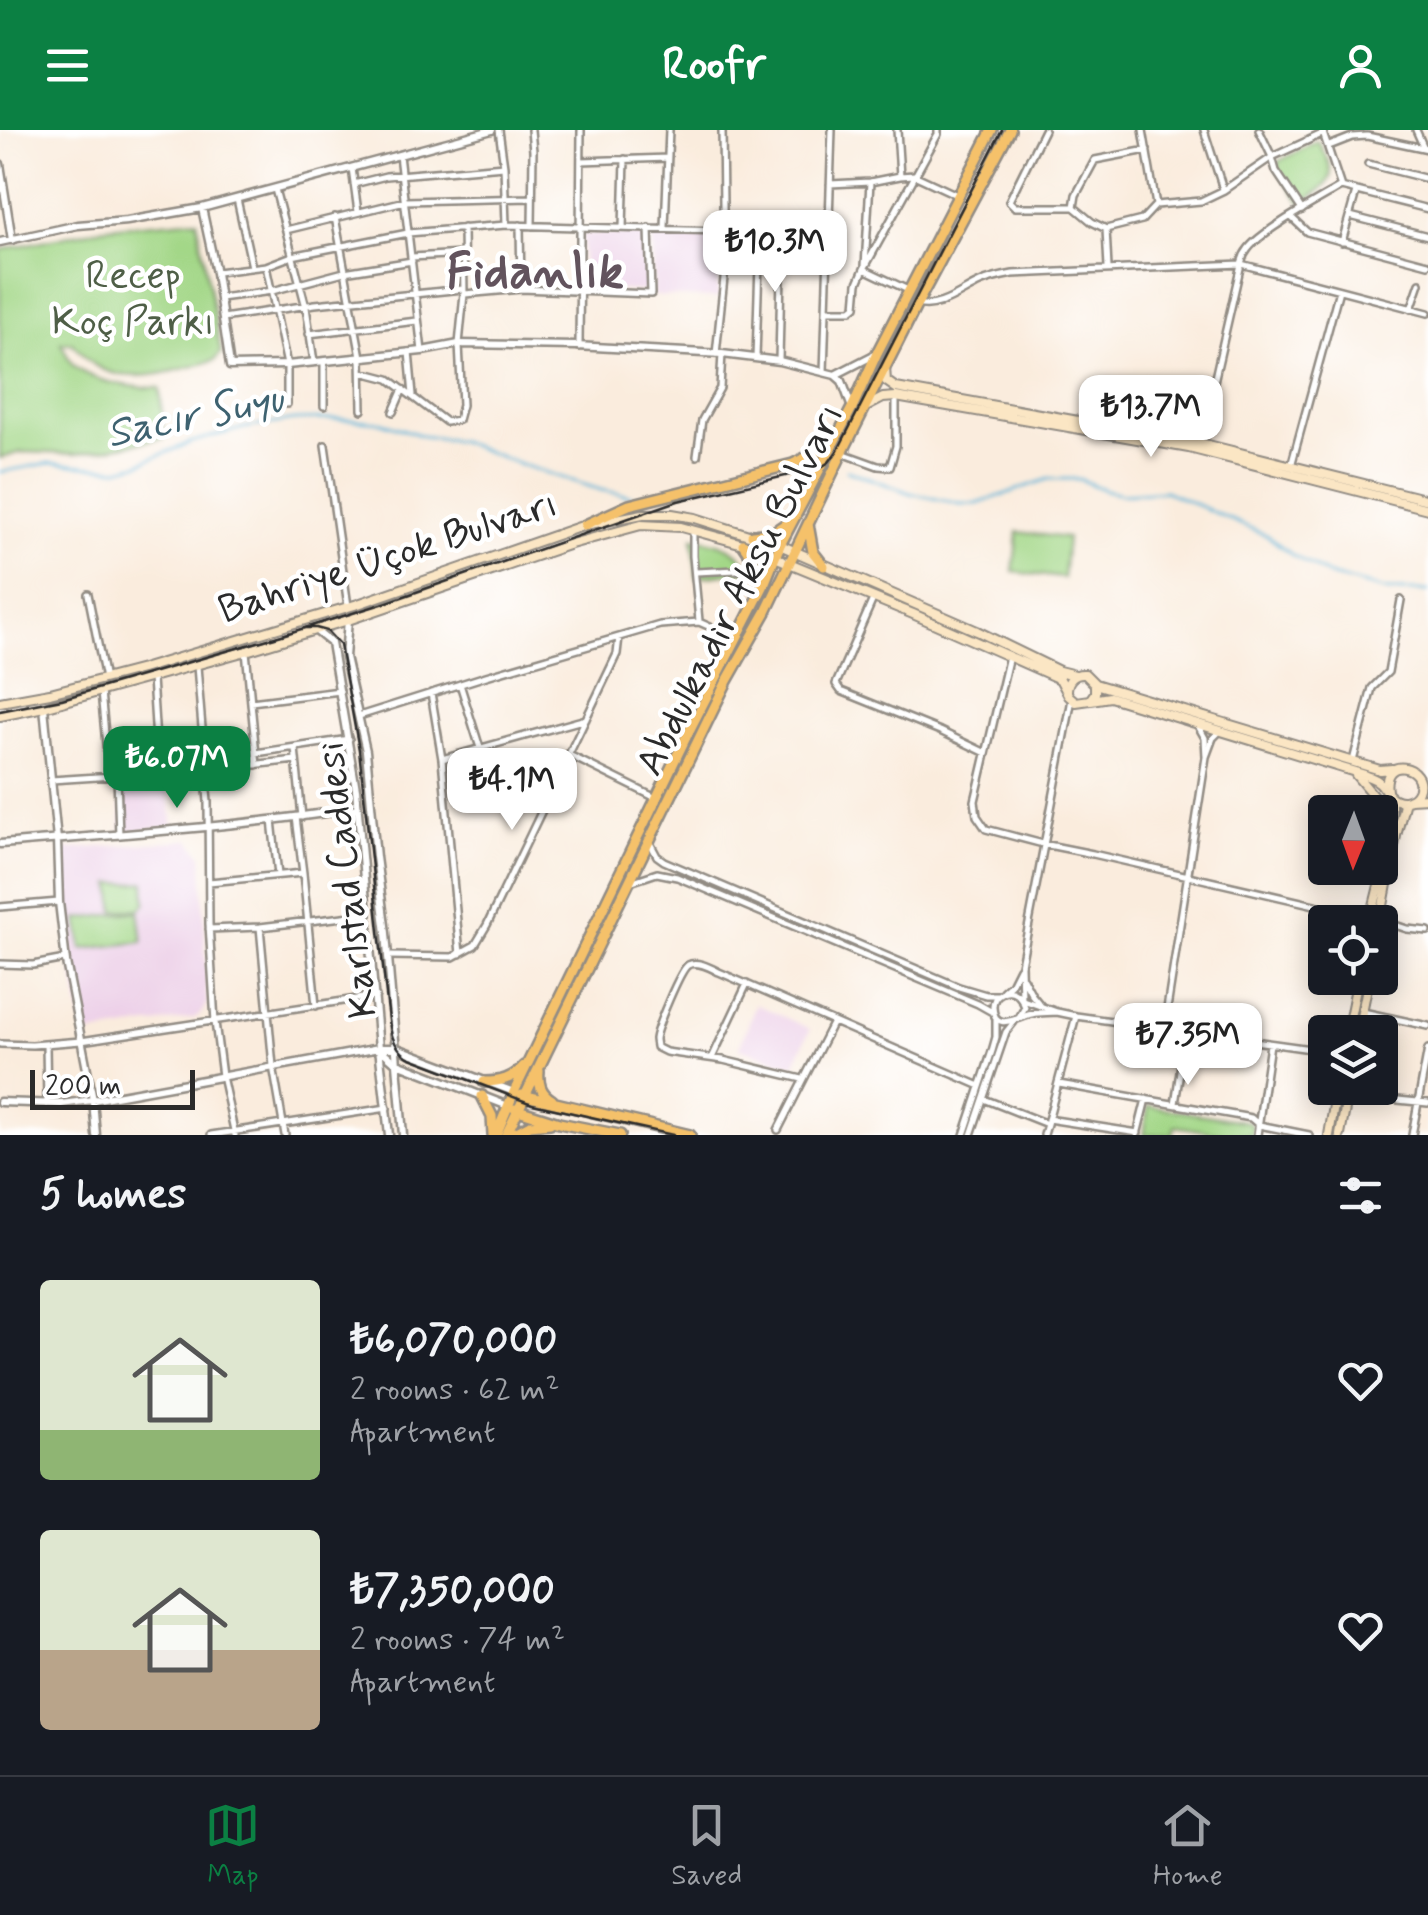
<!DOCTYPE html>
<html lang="en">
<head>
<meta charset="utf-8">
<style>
	:root { --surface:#171b24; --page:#242831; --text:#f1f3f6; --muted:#9ea1a6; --line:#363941; --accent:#0b8043 }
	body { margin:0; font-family:Mynerve,sans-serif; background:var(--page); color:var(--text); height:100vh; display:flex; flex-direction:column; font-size:38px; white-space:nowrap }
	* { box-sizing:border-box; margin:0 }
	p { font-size:32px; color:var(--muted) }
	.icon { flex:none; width:55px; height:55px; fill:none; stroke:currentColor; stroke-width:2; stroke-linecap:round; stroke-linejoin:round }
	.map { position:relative; height:1005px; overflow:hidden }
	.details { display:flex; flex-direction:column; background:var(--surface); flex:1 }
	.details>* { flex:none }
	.needle { width:65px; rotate:181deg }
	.fabs { position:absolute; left:1308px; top:665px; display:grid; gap:20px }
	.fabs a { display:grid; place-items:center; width:90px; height:90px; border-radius:10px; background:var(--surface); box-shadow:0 5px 25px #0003; font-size:50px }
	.scale { position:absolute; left:30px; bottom:25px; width:165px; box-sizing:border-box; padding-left:10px; border:5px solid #2b2b2b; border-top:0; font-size:28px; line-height:35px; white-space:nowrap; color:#2b2b2b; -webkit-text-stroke:8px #fff; paint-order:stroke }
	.price { position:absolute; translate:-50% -85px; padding:0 22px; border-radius:20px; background:#fff; color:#222; font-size:32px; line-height:65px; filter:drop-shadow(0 2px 5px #0008) }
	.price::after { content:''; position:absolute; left:50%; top:60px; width:30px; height:22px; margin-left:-15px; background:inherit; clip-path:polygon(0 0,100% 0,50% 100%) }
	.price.on { background:var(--accent); color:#fff }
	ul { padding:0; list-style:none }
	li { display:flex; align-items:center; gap:30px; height:250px; padding:0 40px }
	li span { display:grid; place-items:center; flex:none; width:280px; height:200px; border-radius:10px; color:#555 }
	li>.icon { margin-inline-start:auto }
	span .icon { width:120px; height:120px; fill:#fffc; stroke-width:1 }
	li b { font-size:42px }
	h2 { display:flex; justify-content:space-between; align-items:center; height:120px; padding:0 40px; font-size:42px }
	header { display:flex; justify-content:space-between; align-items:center; height:130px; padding:0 40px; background:var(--accent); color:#fff; font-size:45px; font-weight:700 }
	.dock { display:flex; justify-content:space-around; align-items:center; height:140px; border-top:2px solid var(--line); background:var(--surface); font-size:28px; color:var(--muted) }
	.dock a { display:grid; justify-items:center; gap:5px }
	.dock .on { color:var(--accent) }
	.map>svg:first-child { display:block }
</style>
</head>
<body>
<header><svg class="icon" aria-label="menu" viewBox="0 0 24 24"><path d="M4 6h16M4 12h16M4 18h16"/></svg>Roofr<svg class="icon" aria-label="person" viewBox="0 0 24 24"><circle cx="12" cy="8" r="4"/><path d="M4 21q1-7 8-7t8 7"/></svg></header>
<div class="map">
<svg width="1428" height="1005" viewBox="0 0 1428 1005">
	<rect width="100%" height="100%" fill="#fff"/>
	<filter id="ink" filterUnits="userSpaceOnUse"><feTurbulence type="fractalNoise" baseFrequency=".01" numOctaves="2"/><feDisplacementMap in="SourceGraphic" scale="20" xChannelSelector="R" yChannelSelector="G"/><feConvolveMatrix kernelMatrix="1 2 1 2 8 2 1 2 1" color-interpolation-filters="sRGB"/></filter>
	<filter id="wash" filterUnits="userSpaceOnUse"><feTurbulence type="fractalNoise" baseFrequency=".0048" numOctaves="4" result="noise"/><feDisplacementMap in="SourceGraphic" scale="40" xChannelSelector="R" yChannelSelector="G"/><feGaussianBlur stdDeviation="2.25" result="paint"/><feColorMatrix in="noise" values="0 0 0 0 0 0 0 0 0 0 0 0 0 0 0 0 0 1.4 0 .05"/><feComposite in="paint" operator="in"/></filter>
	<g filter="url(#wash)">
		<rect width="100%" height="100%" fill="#faecdd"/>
		<path fill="#edd0e8" d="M583,104H646L647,161L583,159Z
			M653,105L718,106V168L654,166Z
			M167,648L173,696L122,702L120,652Z
			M190,710L202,725L207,874L202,883L194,888L84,905L73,840L61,720Z
			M756,874L810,899L794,935L739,918Z"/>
		<path fill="#a3d787" stroke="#678159" stroke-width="2.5" d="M1318,11C1338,49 1336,49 1302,74L1277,39L1279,31Z
			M197,89L221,223L215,230C177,241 123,259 89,231C83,226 78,219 72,213H61C65,219 68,230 73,235C91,253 136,258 160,258L164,308L77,324L22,322L0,328V120L107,97Z
			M1018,402L1067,408L1063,448L1013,442Z
			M693,408C718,411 743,418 751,444L747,441L697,447Z
			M145,752L146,773L141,779L115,781L112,754Z
			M139,781L143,812L82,819L78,789Z
			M1148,976L1249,992L1253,998L1251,1005H1227L1175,996L1173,1005H1144Z"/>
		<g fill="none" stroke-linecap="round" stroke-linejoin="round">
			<path stroke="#5ab4d8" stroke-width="2.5" d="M847,340L910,363L960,374H977L1048,349H1079L1105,360L1123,364L1165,361L1268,406L1292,425L1329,445L1388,461H1428
				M0,342L50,333L118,339L138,334L192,312L244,298L295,290L342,289L381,292L423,306L459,311L522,335L601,360L631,366"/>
		</g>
	</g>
	<g filter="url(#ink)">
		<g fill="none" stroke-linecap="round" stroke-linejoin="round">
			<g stroke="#928c84" stroke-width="10">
				<path id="minor" d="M499,0L504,36L506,95
					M531,0L533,21L532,96
					M897,0L900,46L914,45L957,65
					M1044,0L1009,71L1015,77H1074L1092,92L1106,99L1142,90L1156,75L1201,71L1224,60L1272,27L1259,0
					M1143,0L1156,75
					M1204,0L1223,59
					M1416,0L1424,18
					M1329,16L1352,7L1367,6L1428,19
					M399,25L422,221
					M581,31L668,28
					M1368,34L1428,49
					M352,38L358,82
					M354,54L386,46L504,36
					M830,54L870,52L900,46
					M1341,57L1428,79
					M275,59L306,177L314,232
					M237,69L252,137
					M1074,77L1076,65L1095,30L1147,20
					M1302,80L1276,41L1272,27L1324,3
					M1350,86L1428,106
					M335,87L361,227L362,280
					M1291,87L1307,102L1428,134
					M520,95L521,159
					M665,97L669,0
					M623,98L625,29
					M1106,99L1108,138
					M286,100L405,71L532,68
					M1342,112L1356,62
					M412,127L463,124
					M266,136L287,235V274
					M865,136L870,52
					M864,139L938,4V0
					M217,142L266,136L292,126L408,103L506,95L828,104
					M465,164L521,159L651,164L649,98
					M220,168L272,161L344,142L412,131
					M917,174C940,180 960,162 980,153C991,148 1002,146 1013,144L1241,134C1243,127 1243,125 1248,119C1261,101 1319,70 1341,57L1322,0
					M1411,179L1420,153
					M827,180H851L856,176L858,153L864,139L908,160
					M223,188L315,174L463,159
					M309,204L417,191
					M579,217L581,0
					M409,222L413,265
					M716,224L724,148L722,0
					M756,228L760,101
					M324,231V276
					M779,231L782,101
					M362,242L389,249L446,292L458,290L462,275L459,214L464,164L463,98
					M824,242L832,0
					M393,282L403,259
					M1200,313L1241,134L1428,183
					M325,315L348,476
					M842,323L878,336L890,337L896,316V268
					M697,326L702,290L720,258L722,224
					M1291,336L1339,160
					M693,400V426L699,491
					M696,442L758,439
					M88,464L105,549
					M874,467L836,554L841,561L940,601L986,623
					M246,521L257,635
					M1009,526L975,671L977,686L986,699L1043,714L1093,724L1371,788
					M197,536L208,672L209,794L215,892L222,946L235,1005
					M152,548L158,643
					M460,554L480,618
					M101,562L109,646
					M431,563L442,629L460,824
					M251,572L340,561
					M359,586L486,546L660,495L699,492L717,500L734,513
					M1197,594L1205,608L1206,627L1213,608L1219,602
					M295,618L302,687
					M256,623L349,609
					M569,625L656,668
					M442,629L586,589
					M1353,631L1372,558L1388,542L1401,470
					M117,646L119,705
					M51,650L206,640L296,630
					M296,687L303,743
					M272,690L278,745
					M649,711L657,726L664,731L959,857L986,865H998
					M209,752L303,743L316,876
					M630,752L657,743L677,747L978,874L994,883
					M0,777L59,772
					M1380,790L1407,799L1428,801
					M260,797L273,936L285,1005
					M209,799L260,797L368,784
					M389,826L453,827L475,815L487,795L617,524L619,507
					M0,834L33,835L65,829
					M1023,848L1032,865L1041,876
					M1003,861L1011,854L1019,838
					M1022,868L1021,835L1072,569
					M1057,882L1076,886
					M1363,882L1428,896
					M1019,888L1025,877C1021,866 1013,856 1001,863C995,866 993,871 993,877C994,904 1020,886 1032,884C1040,882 1049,883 1057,882L1023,870
					M1164,898L1206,627
					M0,914L32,915L81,911L376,866
					M46,914L47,974
					M712,928L747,854
					M802,949L723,930L666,922L656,917C656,915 655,912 655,909C656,899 680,840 688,835C697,830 711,838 719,842L980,956
					M1059,954L1251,988L1259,995L1309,1005
					M1347,965L1428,973
					M984,969L1047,994
					M1175,974L1186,901
					M1048,989L1138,1003
					M778,1000L833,892
					M211,1005L387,978
					M964,1005L992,921L996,907V888
					M971,1005L1006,902L1014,892
					M1044,1005L1076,886L1325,921
					M1137,1005L1146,969
					M1257,1005L1270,914
					M1412,1005L1428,919"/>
			</g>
			<g stroke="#928c84" stroke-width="11">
				<path id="tertiary" d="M0,34L12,110
					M202,78L216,143L230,236L287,235L422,221L459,214L576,216L722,224L779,231L835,245L876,224
					M0,112L78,95L127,91L202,78L492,0
					M835,245L842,251L852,278
					M348,490L345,527L366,621L376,727L386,803L403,1005
					M316,501L331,513L356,659L379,918L389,1005
					M44,577L57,710L59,772L66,832L93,970L96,1005
					M0,714C119,704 239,697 358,678
					M380,919L395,932L508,976
					M0,972L61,974L93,970L379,918H397L514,962"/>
			</g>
			<g stroke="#928c84" stroke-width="12">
				<path id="secondary" d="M885,237L886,251L896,258L1200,313L1428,370
					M866,277L883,268L896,267L1189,318L1428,379
					M1095,554L1380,640L1392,639
					M1091,570L1110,567L1365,645C1371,648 1375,648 1380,653C1384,657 1386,662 1390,666C1399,674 1413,672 1418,661C1428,636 1381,624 1387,661
					M0,572L50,563L142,539L358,474L585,395L643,384H672L695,388L780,415L977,501L1059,541L1075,545
					M0,586L44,577L246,521L348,490L571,414L641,395L681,397L743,414L913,484L1060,549L1069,566L1076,572L1090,570L1095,563V554L1085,544C1074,543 1067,550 1067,561
					M1356,645L1377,670L1387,701
					M1410,669L1428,668
					M1370,792C1378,757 1396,700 1390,666
					M1380,792L1396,706L1405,671
					M1347,902L1358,848
					M1358,902L1369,848
					M1329,1005L1337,958
					M1340,1005L1349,958"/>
			</g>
			<g stroke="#928c84" stroke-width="14">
				<path id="primary" d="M808,394L813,422L824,436
					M585,395L629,375L793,334L817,322L831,310
					M752,405L772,403L790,391
					M743,414L753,429L762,456
					M539,941C538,953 540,963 552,970
					M484,952C500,952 513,949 524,936
					M522,965L690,1005
					M482,966L492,986L493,1005
					M515,979L559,993L620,1005
					M496,1005L514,962L688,603L763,457L780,415L852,278L877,223L992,0
					M506,1005L727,551L766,482L842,323L917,174L1010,0
					M511,1005L530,995L550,993"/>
			</g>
			<use href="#minor" stroke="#fff" stroke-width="5"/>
			<use href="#tertiary" stroke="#fff" stroke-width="6"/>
			<use href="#secondary" stroke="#fbe6c4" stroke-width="8"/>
			<use href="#primary" stroke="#f5c16b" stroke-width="9"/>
			<path stroke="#2b2b2b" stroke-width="2.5" d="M306,498H316L327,501L340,515L359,620L387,874C390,895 389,914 408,927L532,974L673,1005
				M0,581L62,569L282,505L382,474L678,371L820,338L829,332L838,320L1002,0"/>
		</g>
	</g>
	<g text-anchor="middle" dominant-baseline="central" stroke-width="9" stroke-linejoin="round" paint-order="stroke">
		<g font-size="40" fill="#4f5f47" stroke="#fff">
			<text x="133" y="147">Recep<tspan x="133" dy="46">Koç Parkı</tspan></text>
		</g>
		<g font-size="40" fill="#2b2b2b" stroke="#fff">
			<text transform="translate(388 428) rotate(-18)">Bahriye Üçok Bulvarı</text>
			<text transform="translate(741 460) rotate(-63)">Abdulkadir Aksu Bulvarı</text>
			<text transform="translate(348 750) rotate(-97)">Karlstad Caddesi</text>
		</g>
		<g font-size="42" font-style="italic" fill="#3e6270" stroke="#fff">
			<text transform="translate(195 287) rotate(-12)">Sacır Suyu</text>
		</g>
		<g font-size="50" font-weight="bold" fill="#62535d" stroke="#fff">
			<text x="535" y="143">Fidanlık</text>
		</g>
	</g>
</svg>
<div class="fabs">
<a><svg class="needle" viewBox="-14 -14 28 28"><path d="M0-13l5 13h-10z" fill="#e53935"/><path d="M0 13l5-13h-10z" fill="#9ea1a6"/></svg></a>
<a><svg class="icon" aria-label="locate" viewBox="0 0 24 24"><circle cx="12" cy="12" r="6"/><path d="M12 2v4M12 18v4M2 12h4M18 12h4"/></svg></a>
<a><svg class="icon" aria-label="layers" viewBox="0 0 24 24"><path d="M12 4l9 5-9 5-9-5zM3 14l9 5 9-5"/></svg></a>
</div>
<div class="scale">200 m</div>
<b class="price" style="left:775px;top:165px">₺10.3M</b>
<b class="price" style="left:1151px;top:330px">₺13.7M</b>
<b class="price on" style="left:177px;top:681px">₺6.07M</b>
<b class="price" style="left:512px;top:703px">₺4.1M</b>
<b class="price" style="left:1188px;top:958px">₺7.35M</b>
</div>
<section class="details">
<h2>5 homes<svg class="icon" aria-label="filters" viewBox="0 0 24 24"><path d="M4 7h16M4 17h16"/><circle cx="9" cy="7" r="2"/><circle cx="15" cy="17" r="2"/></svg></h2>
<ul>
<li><span style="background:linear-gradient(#dfe7d0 75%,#8fb573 0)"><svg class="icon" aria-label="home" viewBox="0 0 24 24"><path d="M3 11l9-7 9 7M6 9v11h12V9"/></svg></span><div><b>₺6,070,000</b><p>2 rooms · 62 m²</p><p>Apartment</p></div><svg class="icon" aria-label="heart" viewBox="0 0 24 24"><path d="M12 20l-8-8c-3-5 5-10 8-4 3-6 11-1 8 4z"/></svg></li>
<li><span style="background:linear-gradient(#dfe7d0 60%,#b9a48a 0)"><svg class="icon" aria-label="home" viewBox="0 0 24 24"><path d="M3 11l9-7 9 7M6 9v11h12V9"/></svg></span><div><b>₺7,350,000</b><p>2 rooms · 74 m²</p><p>Apartment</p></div><svg class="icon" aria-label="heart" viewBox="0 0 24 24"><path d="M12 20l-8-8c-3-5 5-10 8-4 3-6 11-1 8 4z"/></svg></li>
</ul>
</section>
<nav class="dock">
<a class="on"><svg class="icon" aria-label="map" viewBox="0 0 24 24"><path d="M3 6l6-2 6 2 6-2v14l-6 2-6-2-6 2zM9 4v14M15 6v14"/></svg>Map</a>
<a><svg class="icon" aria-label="saved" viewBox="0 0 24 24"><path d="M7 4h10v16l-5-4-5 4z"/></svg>Saved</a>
<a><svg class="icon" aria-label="home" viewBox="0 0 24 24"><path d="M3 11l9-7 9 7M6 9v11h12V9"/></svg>Home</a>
</nav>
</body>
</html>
